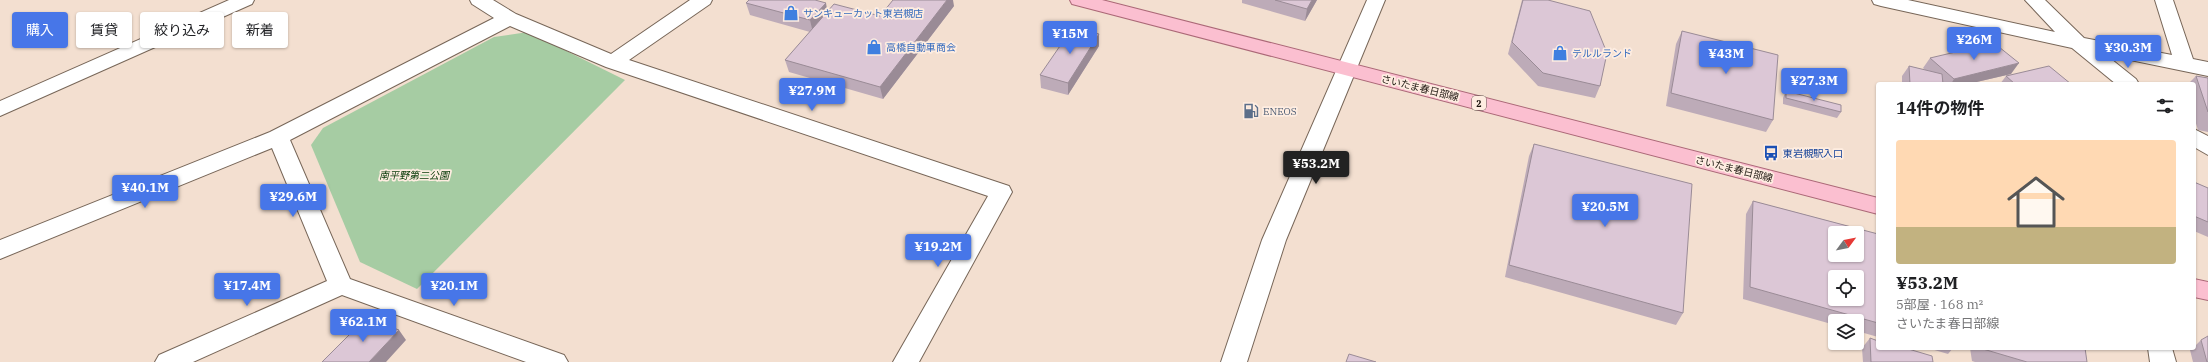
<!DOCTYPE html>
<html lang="ja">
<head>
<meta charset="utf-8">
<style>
	:root { --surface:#fff; --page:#f6f6f6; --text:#202124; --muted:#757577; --line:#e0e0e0; --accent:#4776e8 }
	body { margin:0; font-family:"IBM Plex Serif","Noto Sans JP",serif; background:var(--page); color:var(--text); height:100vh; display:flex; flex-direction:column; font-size:15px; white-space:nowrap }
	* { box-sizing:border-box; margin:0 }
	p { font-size:13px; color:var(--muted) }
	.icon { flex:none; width:22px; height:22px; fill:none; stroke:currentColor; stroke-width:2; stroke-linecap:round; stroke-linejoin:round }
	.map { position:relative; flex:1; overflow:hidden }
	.sheet { position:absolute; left:1876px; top:82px; width:320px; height:268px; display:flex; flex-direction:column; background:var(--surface); border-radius:4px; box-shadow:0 1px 3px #0004 }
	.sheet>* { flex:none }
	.hud { position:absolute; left:12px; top:12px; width:380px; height:36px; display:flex; gap:8px }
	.needle { width:26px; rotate:58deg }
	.tools { position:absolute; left:1828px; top:226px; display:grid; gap:8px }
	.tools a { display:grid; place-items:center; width:36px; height:36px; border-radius:4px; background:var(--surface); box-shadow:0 1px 3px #0004; font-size:20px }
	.price { position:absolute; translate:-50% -34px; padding:0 9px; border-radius:4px; background:var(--accent); color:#fff; font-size:13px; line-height:26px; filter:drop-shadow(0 1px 2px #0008) }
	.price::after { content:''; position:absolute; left:50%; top:24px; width:12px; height:9px; margin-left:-6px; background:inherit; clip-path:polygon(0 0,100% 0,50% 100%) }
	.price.selected { background:#222; color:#fff }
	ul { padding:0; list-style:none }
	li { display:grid; align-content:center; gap:8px; height:212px; padding:0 20px }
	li+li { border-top:1px solid var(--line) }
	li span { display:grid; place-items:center; height:124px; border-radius:4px; color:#555 }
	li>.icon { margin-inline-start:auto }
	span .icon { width:72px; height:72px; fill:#fffc; stroke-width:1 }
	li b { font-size:17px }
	h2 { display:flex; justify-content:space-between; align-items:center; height:48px; padding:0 20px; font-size:17px }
	.tag { padding:0 14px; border-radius:4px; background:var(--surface); box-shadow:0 1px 3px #0004; font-size:14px; line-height:36px }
	.tag.selected { background:var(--accent); color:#fff }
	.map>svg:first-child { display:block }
</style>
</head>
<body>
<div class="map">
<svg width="2208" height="362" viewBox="0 0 2208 362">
	<rect width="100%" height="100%" fill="#f3dfd0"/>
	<path fill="#a6cca3" d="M528,32L625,80L417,289L360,262L311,145L323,128L494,37Z"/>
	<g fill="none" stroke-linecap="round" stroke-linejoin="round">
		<g stroke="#776658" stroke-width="2">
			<path id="minor" d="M229,0H254L252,4L0,116V101Z
				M470,0H493L516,14L611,54L690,0H712L710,4L629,60L1009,186L1012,192L919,362H893L988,196L606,67L510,26L290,140L350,279L564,355L568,362H526L342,295L193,362H155L159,355L327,281L272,148L0,259V240L270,132L494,18L472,4Z
				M1872,0H1908L2055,32L2025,0H2045L2084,38L2172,55L2155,0H2173L2193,59L2208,62V76L2106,55L2136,79L2139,84H2116L2072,48L1881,6L1874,4Z
				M2194,129L2208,136V155L2194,147Z
				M2148,348H2172L2176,362H2150Z"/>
		</g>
		<g stroke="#776658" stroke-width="2">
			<path id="tertiary" d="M1367,0H1385L1286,240L1247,362H1221L1262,240Z"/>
		</g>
		<g stroke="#ab6877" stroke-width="2">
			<path id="primary" d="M1070,0H1102L1878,198V214L1072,4Z
				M2194,279L2208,282V300L2194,297Z"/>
		</g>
		<use href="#minor" fill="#fff" fill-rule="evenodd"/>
		<use href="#tertiary" fill="#fff" fill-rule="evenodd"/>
		<use href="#primary" fill="#fbbfd0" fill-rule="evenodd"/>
	</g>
	<path fill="#bdabb8" d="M1242,0H1317L1305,21L1242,3Z
		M1522,0H1548L1600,86L1595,98L1538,86L1508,54Z
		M746,3L880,16L954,6L883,99L789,72L785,60L810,32L750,15Z
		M1682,31L1773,120L1766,132L1666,106L1676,44Z
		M1099,34V46L1068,95L1041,88L1040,75Z
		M1930,58L2011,74L1968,84H1902V76L1909,66L1925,70L1923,68Z
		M2006,76L2071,84H2000Z
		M2196,76L2208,78V132L2198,130L2194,117V84H2188Z
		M1786,91L1841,112L1837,118L1783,104V98Z
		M1534,144L1683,313L1676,325L1505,277L1529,156Z
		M2194,182L2208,188V237L2194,231Z
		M1753,201L1878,234V337L1857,331V321H1835V325L1743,299L1746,214Z
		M1870,338L1933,362H1863L1862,348Z
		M2201,340L2208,362H2193L2190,350L2192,348H2194V347Z
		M1931,348H1953L1948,354L1931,349Z
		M1970,348H2085L2087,362H1975L1972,361Z"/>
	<path fill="#9a8b96" d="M947,0H953L954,6L883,99L880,87Z
		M1312,0H1317L1305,21L1307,9Z
		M826,3L828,15L813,33L810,20Z
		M1099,34V46L1068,95V83Z
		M2019,63L2011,74L1968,84H1951L1954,79Z
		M399,330L406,340L386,362H369Z"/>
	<path fill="#dcc7d6" stroke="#9a8b96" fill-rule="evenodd" d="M749,0H815L826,3L810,20L746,3Z
		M893,0H947L880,87L785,60L834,4L880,16Z
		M1275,0H1312L1307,9Z
		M1523,0H1548L1590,11L1607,53L1600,86L1543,73L1512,42Z
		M1073,27L1099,34L1068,83L1040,75Z
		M1682,31L1778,55L1773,120L1671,93Z
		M1994,43L2019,63L1954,79L1930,58Z
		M1909,66L1942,74L1943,84H1910Z
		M2049,66L2071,84H2015L2006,76Z
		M2196,76L2208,78V112Z
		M1786,91L1841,105V112L1786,98Z
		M1534,144L1692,184L1683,313L1509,265Z
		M2194,182L2208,188V222L2194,216Z
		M1753,201L1878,234V323L1750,287ZM1835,233H1857V255H1835ZM1835,277H1857V299H1835Z
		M366,318L399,330L369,362H322Z
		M2208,336V362H2207L2201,340Z
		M1870,338L1878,341V348H1905L1932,356L1933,362H1871Z
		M1983,348H2085L2087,362H2027L1983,349Z
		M1349,354L1376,362H1346Z"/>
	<defs>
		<g id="shop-bare" transform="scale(1.2)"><path d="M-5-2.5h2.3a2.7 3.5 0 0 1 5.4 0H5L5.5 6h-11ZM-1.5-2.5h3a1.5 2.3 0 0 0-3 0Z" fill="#3f7fe0" stroke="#feede1" stroke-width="2.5" paint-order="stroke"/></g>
		<g id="fuel-bare" transform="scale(1.2)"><path d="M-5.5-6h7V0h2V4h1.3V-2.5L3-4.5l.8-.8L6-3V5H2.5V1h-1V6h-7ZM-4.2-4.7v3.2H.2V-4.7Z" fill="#5c6f8a" stroke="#feede1" stroke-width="2.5" paint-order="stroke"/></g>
		<g id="bus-bare" transform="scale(1.2)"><path d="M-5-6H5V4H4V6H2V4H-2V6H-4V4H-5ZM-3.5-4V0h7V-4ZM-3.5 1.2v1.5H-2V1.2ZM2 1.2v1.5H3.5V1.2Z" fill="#1a4fb4" stroke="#feede1" stroke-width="2.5" paint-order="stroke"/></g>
	</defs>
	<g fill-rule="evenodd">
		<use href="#shop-bare" x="791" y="13"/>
		<use href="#shop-bare" x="874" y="47"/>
		<use href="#shop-bare" x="1560" y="53"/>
		<use href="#fuel-bare" x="1251" y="111"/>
		<use href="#bus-bare" x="1771" y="153"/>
	</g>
	<g text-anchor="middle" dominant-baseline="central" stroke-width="3.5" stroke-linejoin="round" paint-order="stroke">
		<rect fill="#feede1" stroke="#5f554d" stroke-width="1" x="1472" y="96" width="14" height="14" rx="3"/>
		<g font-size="9" font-weight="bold" fill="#1b140e">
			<text x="1479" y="103">2</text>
		</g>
		<g font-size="10" fill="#366cbe" stroke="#feede1" text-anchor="start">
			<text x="803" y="13">サンキューカット東岩槻店</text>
			<text x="886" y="47">高橋自動車商会</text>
			<text x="1572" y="53">テルルランド</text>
		</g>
		<g font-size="10" fill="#1b140e" stroke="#feede1">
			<text transform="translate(1420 88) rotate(14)">さいたま春日部線</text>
			<text transform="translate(1734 169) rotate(14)">さいたま春日部線</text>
		</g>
		<g font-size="10" fill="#4e5e75" stroke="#feede1" text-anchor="start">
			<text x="1263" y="111">ENEOS</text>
		</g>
		<g font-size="10" fill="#164399" stroke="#feede1" text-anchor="start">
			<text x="1783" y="153">東岩槻駅入口</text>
		</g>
		<g font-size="10" font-style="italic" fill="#083a08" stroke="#feede1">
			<text x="414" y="175">南平野第二公園</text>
		</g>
	</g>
</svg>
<div class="tools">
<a><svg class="needle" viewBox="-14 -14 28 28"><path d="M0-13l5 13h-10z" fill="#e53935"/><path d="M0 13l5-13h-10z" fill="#757577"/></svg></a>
<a><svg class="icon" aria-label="locate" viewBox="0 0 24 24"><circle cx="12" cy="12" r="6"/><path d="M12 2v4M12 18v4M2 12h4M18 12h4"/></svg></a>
<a><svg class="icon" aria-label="layers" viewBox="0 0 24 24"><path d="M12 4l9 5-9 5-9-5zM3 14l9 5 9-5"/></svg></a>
</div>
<b class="price" style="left:1070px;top:55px">¥15M</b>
<b class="price" style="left:1974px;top:61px">¥26M</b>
<b class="price" style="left:2128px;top:69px">¥30.3M</b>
<b class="price" style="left:1726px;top:75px">¥43M</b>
<b class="price" style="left:1814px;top:102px">¥27.3M</b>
<b class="price" style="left:812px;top:112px">¥27.9M</b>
<b class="price selected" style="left:1316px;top:185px">¥53.2M</b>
<b class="price" style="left:145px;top:209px">¥40.1M</b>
<b class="price" style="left:293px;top:218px">¥29.6M</b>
<b class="price" style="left:1605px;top:228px">¥20.5M</b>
<b class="price" style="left:938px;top:268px">¥19.2M</b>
<b class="price" style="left:247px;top:307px">¥17.4M</b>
<b class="price" style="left:454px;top:307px">¥20.1M</b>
<b class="price" style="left:363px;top:343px">¥62.1M</b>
<div class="hud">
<a class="tag selected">購入</a>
<a class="tag">賃貸</a>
<a class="tag">絞り込み</a>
<a class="tag">新着</a>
</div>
<section class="sheet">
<h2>14件の物件<svg class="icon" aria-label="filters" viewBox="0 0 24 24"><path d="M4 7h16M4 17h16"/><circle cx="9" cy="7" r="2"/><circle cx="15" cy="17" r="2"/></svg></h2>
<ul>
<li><span style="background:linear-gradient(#ffd9b3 70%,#c2b280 0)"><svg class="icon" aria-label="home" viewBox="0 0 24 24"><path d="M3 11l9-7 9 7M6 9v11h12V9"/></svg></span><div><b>¥53.2M</b><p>5部屋 · 168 m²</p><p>さいたま春日部線</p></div></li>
</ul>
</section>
</div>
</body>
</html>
